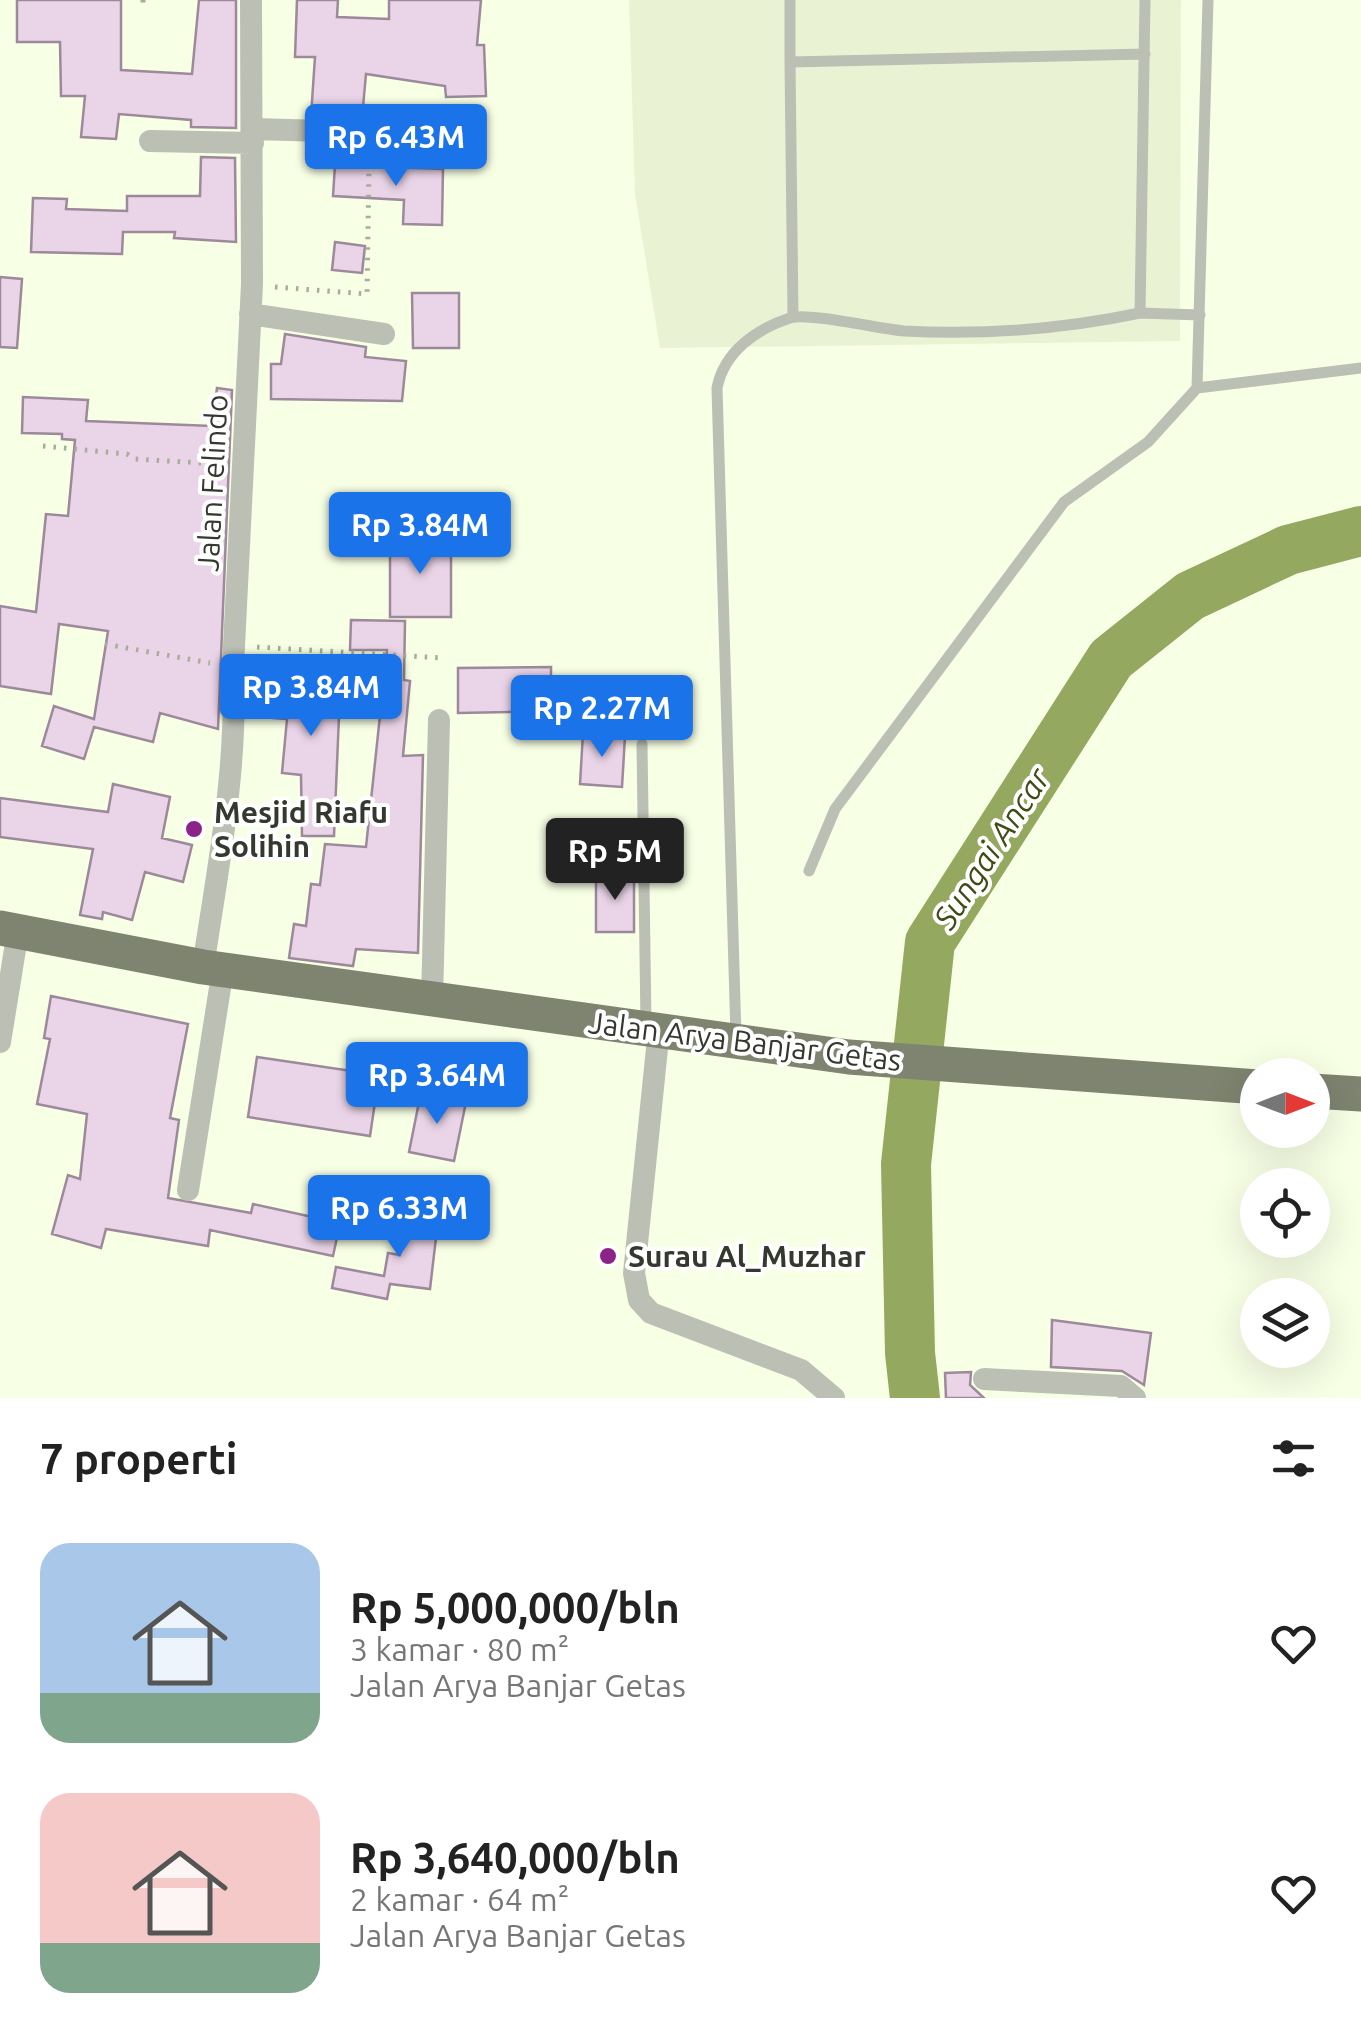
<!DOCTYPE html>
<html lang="id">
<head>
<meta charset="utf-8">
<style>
	:root { --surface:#fff; --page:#f6f6f6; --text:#222; --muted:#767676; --accent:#1a73e8 }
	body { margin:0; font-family:Ubuntu,sans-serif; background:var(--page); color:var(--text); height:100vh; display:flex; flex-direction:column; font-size:38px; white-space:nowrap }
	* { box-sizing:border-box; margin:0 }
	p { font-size:32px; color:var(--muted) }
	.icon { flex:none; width:55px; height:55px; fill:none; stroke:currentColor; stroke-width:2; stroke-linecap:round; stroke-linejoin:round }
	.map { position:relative; height:1398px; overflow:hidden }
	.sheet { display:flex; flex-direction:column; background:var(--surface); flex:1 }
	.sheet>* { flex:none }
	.needle { width:65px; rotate:90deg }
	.tools { position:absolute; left:1240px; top:1058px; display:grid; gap:20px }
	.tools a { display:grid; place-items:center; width:90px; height:90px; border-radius:50%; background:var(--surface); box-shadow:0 10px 40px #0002; font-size:50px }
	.price { position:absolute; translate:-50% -85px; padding:0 22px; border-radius:10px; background:var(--accent); color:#fff; font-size:32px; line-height:65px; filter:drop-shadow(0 2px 5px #0008) }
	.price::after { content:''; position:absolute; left:50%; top:60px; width:30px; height:22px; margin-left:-15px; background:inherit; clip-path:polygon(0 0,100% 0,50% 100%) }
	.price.on { background:#222; color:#fff }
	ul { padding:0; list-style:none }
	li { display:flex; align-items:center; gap:30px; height:250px; padding:0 40px }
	li span { display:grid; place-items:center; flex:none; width:280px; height:200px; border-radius:30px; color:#555 }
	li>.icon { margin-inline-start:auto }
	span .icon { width:120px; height:120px; fill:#fffc; stroke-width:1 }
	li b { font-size:42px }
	h2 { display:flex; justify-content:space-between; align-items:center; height:120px; padding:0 40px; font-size:42px }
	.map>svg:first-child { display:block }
</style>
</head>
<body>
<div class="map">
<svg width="1361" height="1398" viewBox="0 0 1361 1398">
	<rect width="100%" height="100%" fill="#f7ffe5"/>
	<path fill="#e9f3d3" d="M629,0H1181L1180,341L660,348L635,194Z"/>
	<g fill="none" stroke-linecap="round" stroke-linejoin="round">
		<path stroke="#95a85f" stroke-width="50" d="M915,1398L910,1353L906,1164L930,942L1111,659L1190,596L1288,550L1361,531"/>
	</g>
	<path fill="#ead5e8" stroke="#9c899a" stroke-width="2.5" d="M17,0H121V70L192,74L199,0H236V128L191,127V120L119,114L116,139L81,137L85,96H61L60,42H17Z
		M297,0H338L337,17L389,19V0H481L477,45H484L486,96L446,97L445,86L366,74L362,118L311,116L315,57H295Z
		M201,157L235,158L236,242L174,238L175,232H123L122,254L31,252L33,198L67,199L66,209L127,211V196H200Z
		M335,165L443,169L442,225L403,224L404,200L333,196Z
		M335,242L365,246L362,273L332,270Z
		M0,277L22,279L17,348L0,347Z
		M412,293H459V348H413Z
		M285,334L366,347L365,357L406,361L402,401L271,399V364H281Z
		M217,388L232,390L218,729L160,713L153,742L94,727L84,759L42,746L54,706L94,719L108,631L59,624L51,694L0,686V606L36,612L46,514L68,516L75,440L62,439V434L22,433L23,397L88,400L86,421L212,426Z
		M390,536L451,537V617H390Z
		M351,620L405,621L404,680L410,681L403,756L423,755L418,953L356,949L353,966L289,958L294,924L306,926L311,884L320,885L325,844L366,847L387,650H350Z
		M271,667L341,668L334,836H302L301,775L282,773L287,719L274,718L276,690H270Z
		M551,667V711L458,713V668Z
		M583,733L625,736L622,787L580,784Z
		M113,784L170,797L162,838L192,845L183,882L145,872L132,920L103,912L102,919L80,915L93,849L0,837V798L108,812Z
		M596,874H634V932H596Z
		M51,996L188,1024L170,1118L179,1120L168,1198L251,1213L253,1204L340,1223L333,1256L210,1230L208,1246L106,1229L101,1248L52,1234L68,1175L80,1179L87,1114L37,1104L50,1039L44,1038Z
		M257,1057L379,1075L370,1136L248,1117Z
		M421,1092L466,1102L454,1161L409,1152Z
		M406,1208L439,1212L430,1289L390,1284L387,1299L332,1288L336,1267L384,1276L388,1253L400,1255Z
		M1052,1320L1151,1333L1144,1385L1122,1371L1051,1367Z
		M971,1372L970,1385L984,1398H946L945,1373Z"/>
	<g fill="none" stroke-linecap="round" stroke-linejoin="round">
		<path stroke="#a7ad99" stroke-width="5" stroke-dasharray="2.5 8" stroke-linecap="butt" d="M143,0V9
			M275,287L367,294L369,164
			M43,446L127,454L135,459L220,464
			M105,644L210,663
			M257,647L442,658"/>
		<path stroke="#bcbfb4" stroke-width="11" d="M790,0V62
			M1140,313L1200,315
			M793,316L790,62L1145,54
			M1197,388L1361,368
			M642,744L646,1024
			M809,871L835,809L1064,502L1148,442L1197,388L1208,0
			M736,1036L717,388C724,352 756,329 790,318C807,312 880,329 904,331C982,335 1064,329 1140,313L1145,0"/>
		<path stroke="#bcbfb4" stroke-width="22" d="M252,129L359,132L369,139
			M150,141L253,143
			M250,314L384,334
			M203,967C218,867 238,767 233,666L252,284L251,0
			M432,1001L439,720
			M659,1029L634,1273L639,1300L651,1313L801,1370L834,1398
			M0,1042L18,931
			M188,1190L223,969
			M984,1379L1121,1386L1135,1398"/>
		<path stroke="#7e8470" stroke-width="35" d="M0,928L203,967L849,1057L1258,1087
			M1312,1091L1361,1094"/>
	</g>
	<g fill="#8c2389" stroke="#fff" stroke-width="4">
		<circle cx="194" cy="829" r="10"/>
		<circle cx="608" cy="1256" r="10"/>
	</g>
	<g text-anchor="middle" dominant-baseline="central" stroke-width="8" stroke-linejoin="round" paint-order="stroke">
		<g font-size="30" fill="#35382e" stroke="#fff">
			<text transform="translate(212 483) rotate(-87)">Jalan Felindo</text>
			<text transform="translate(745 1041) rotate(7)">Jalan Arya Banjar Getas</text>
		</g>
		<g font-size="30" font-weight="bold" fill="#35382e" stroke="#fff" text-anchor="start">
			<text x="214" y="812">Mesjid Riafu<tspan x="214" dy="34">Solihin</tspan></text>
			<text x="628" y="1256">Surau Al_Muzhar</text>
		</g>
		<g font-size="32" font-style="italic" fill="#404b15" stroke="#fff">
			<text transform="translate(991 848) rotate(-57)">Sungai Ancar</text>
		</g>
	</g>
</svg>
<div class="tools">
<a><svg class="needle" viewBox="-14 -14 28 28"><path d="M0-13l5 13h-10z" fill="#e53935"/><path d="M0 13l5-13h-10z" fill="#767676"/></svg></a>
<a><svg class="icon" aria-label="locate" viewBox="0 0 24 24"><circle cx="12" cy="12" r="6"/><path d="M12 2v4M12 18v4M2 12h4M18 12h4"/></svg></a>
<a><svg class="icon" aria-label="layers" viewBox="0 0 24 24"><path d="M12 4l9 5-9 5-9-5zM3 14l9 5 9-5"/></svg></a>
</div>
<b class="price" style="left:396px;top:189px">Rp 6.43M</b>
<b class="price" style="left:420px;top:577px">Rp 3.84M</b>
<b class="price" style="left:311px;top:739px">Rp 3.84M</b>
<b class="price" style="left:602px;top:760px">Rp 2.27M</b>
<b class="price on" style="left:615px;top:903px">Rp 5M</b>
<b class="price" style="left:437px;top:1127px">Rp 3.64M</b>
<b class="price" style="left:399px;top:1260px">Rp 6.33M</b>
</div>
<section class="sheet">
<h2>7 properti<svg class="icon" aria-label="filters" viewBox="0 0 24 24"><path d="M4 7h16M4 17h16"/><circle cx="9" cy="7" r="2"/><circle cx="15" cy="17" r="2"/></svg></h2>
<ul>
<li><span style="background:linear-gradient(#a9c7e8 75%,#7fa58c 0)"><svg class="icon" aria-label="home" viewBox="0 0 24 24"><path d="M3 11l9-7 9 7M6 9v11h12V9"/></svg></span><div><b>Rp 5,000,000/bln</b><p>3 kamar · 80 m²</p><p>Jalan Arya Banjar Getas</p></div><svg class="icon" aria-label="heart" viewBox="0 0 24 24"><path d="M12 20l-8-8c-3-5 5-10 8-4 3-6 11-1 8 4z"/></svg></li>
<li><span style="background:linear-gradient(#f6c9c9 75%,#7fa58c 0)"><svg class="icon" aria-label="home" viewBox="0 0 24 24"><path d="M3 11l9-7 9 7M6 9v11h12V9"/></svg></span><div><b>Rp 3,640,000/bln</b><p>2 kamar · 64 m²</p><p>Jalan Arya Banjar Getas</p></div><svg class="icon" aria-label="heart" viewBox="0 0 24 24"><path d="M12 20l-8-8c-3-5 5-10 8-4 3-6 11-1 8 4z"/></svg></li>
</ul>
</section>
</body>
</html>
